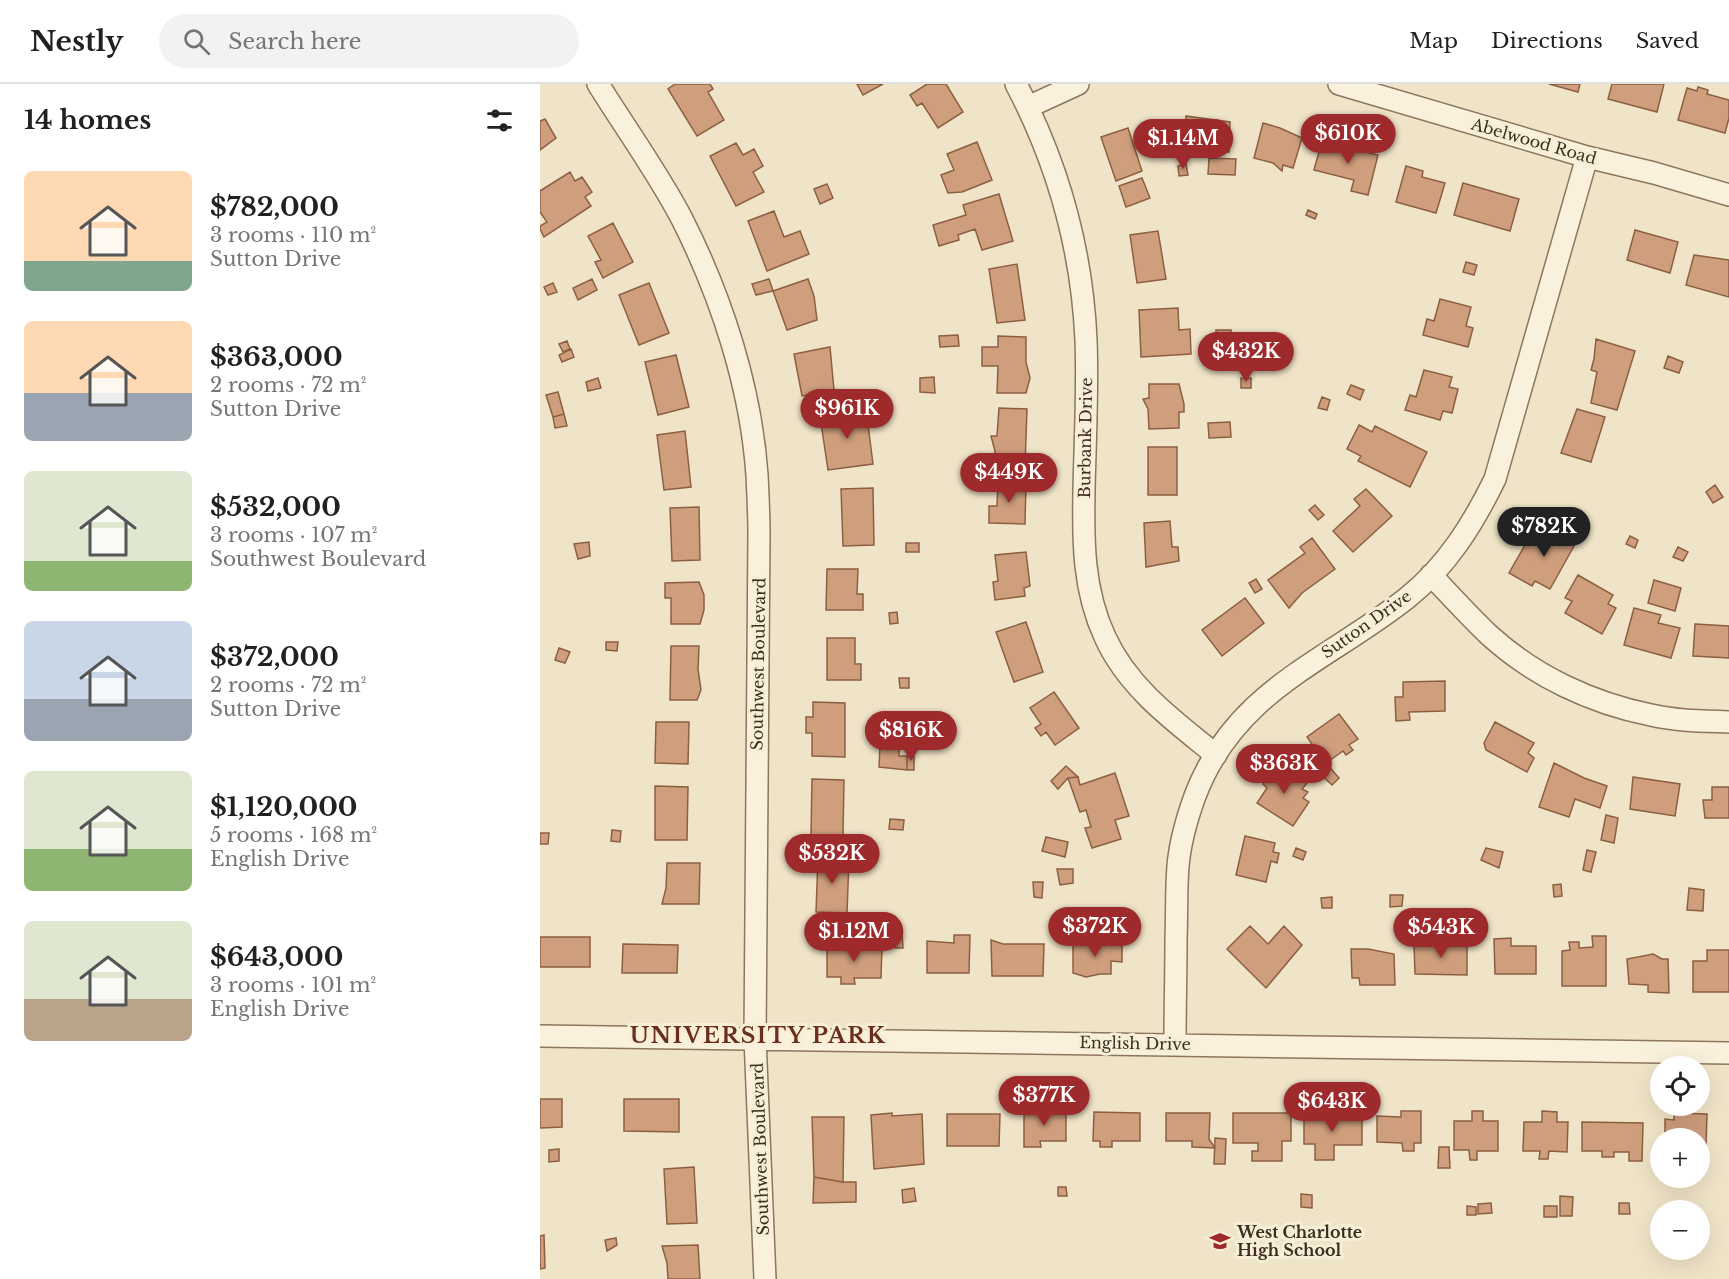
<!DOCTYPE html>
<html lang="en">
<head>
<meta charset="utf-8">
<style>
	:root { --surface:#fff; --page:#f2f2f2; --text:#202124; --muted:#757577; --line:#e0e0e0; --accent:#9e2a2b }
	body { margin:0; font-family:"Libre Baskerville",serif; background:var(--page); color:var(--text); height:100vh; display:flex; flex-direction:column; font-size:22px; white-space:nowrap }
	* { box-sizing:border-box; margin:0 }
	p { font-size:20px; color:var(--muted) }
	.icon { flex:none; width:33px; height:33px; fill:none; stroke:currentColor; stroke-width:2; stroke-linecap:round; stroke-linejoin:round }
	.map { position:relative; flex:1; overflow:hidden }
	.sheet { display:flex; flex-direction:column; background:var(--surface); width:540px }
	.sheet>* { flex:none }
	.controls { position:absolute; left:1110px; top:972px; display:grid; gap:12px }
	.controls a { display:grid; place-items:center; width:60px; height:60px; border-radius:50%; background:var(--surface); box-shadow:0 6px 24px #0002; font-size:30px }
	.price { position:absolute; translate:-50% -51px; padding:0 14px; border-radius:21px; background:var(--accent); color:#fff; font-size:20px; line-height:39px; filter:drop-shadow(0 2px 3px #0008) }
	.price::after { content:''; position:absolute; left:50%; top:36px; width:18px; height:14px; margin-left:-9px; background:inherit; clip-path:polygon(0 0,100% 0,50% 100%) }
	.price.active { background:#222; color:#fff }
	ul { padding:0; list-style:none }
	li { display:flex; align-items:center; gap:18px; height:150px; padding:0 24px }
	li span { display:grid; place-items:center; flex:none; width:168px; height:120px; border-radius:9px; color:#555 }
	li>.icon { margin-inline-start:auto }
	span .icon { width:72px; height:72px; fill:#fffc; stroke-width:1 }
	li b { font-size:26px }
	h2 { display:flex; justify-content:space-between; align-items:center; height:72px; padding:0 24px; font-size:26px }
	header { display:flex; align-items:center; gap:36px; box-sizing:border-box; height:84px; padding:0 30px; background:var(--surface); border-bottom:2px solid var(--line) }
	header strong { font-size:28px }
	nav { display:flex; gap:33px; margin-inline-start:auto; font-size:21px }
	.search { width:420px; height:54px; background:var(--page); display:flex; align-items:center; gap:15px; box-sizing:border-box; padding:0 21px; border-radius:33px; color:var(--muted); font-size:22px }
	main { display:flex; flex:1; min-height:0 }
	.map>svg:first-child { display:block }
</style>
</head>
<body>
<header>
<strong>Nestly</strong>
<div class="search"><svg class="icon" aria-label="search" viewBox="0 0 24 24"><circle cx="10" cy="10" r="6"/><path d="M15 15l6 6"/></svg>Search here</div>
<nav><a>Map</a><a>Directions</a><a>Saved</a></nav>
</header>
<main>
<section class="sheet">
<h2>14 homes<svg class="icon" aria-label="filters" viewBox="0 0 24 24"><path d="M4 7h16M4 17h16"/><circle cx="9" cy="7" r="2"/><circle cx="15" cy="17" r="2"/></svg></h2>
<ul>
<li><span style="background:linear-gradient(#ffd9b3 75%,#7fa58c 0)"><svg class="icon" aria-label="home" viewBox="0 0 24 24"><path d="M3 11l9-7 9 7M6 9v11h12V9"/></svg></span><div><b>$782,000</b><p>3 rooms · 110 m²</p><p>Sutton Drive</p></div></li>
<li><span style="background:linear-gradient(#ffd9b3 60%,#9aa5b1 0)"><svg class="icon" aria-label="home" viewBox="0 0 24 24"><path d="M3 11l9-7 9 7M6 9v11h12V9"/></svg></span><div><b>$363,000</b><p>2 rooms · 72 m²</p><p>Sutton Drive</p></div></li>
<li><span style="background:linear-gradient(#dfe7d0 75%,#8fb573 0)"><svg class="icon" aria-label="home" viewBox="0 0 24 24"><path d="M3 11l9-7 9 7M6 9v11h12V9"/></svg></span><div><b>$532,000</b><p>3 rooms · 107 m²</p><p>Southwest Boulevard</p></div></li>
<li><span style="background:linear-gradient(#c9d6e8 65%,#9aa5b1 0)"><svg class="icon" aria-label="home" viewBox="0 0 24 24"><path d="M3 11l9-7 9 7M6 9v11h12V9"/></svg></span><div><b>$372,000</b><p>2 rooms · 72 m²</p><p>Sutton Drive</p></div></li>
<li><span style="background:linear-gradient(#dfe7d0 65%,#8fb573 0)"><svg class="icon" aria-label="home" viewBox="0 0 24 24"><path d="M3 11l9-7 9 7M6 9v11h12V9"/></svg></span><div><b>$1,120,000</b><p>5 rooms · 168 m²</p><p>English Drive</p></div></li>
<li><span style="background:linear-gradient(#dfe7d0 65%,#b9a48a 0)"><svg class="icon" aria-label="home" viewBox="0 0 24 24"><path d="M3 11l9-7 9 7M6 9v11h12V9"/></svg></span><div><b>$643,000</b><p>3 rooms · 101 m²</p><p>English Drive</p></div></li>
</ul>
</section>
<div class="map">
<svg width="1189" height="1195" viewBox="0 0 1189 1195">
	<rect width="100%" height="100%" fill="#f0e4c8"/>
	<path fill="#cf9f7d" stroke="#8d5f41" stroke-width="1.5" d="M135,0H170L173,5L168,8L184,36L157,52L128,5Z
		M317,0H343L323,11Z
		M387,0H406L423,28L398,44L382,19L377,22L370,11Z
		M1009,0H1040L1038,8Z
		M1072,0H1124L1117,28L1068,15Z
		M1158,3L1168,6L1167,10L1189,16V34L1185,49L1138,36L1147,4L1157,7Z
		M646,32L690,38L689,68L663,67V73H651V67H645Z
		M5,35L16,54L0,66V37Z
		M723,39L740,44L762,54L753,84L743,81L742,87L733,79L714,74Z
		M588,44L602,87L576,97L561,53Z
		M782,57L838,71L828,111L811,107L814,96L774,86Z
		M437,58L452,96L422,108L408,109L401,91L414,86L407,70Z
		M196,59L203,71L214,65L223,82L213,88L224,108L196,122L170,72Z
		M669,74L696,75L695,91L668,90Z
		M646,80L648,91L639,92L638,82Z
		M866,82L883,87L882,93L905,99L896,129L856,118Z
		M30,88L35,97L42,93L52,108L45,113L51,122L4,153L0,145V142L7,138L0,128V107Z
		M602,94L610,114L586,123L579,102Z
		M923,99L979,115L970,147L914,131Z
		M287,100L293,114L280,120L274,105Z
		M459,110L473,157L442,166L435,145L418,151L419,156L399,162L393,141L426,131L423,121Z
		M768,126L777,130L775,135L766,131Z
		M234,127L244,153L260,147L269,170L227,187L208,137Z
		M73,139L93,178L63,194L55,178L61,176L48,152Z
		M1095,146L1138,158L1130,189L1087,176Z
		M618,147L626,195L597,199L590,151Z
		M1154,171L1189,176V213L1146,201Z
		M926,178L937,181L934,191L923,188Z
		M477,180L485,236L457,239L449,185Z
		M52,195L57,206L38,216L33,204Z
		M229,195L233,207L216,211L212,200Z
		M268,195L274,212L277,236L247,246L233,207Z
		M13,199L17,208L8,211L4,203Z
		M109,199L129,249L99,261L79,211Z
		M900,215L931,223L926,242L933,244L928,263L883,251L887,235L894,237Z
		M638,224L639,246L650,245L651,270L601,273L599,226Z
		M676,246H691V268H676Z
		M418,251L419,262L400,263L399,252Z
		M458,252L486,253V278L490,294L486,309H457L458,282H442V263H458Z
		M1056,255L1095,267L1077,326L1051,319L1057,288L1051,286L1054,275Z
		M27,257L30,265L23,268L19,260Z
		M290,263L294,306L262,312L254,270Z
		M31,265L34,273L22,278L19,271Z
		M701,268H724V285L701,284Z
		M136,271L149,323L118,331L105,278Z
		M1128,272L1143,278L1139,289L1124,284Z
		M884,286L912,293L909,303L918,305L912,329L903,327L900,336L865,326L870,311L876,313Z
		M394,293L395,309L380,308V294Z
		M58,294L61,304L48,307L46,298Z
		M701,294H711V304H701Z
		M609,300H639L644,320V328H639V344L609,345L608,325L603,315L609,314Z
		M811,301L824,306L820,316L807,310Z
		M18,308L24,330L13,333L6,311Z
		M782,313L790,316L787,326L778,324Z
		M459,324L487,325L485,383L455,381V367L451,352H457Z
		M326,325L333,380L288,386L280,332Z
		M1037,325L1065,333L1051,378L1021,369Z
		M24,330L27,342L15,344L13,333Z
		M690,338L691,353L669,354L668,339Z
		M819,341L832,348L835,342L887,368L870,403L818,377L821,372L807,365Z
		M145,347L151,403L124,406L117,351Z
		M608,363H637V411H608Z
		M458,397L486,398L485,440L449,439V422H457Z
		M1175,401L1183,413L1173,419L1166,408Z
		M333,404L334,461L303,462L301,405Z
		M826,405L852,432L813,468L793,447L820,422L814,415Z
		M775,421L784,431L778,436L769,426Z
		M159,423L160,476L132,477L130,424Z
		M630,437L632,463H638L639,477L606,483L604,439Z
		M1019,441L1039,453L1010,505L995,497L992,502L969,489L993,447L1010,457Z
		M1090,452L1098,456L1095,464L1086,460Z
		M772,454L795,485L762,509L749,524L728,496L765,469L760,463Z
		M49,458L50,472L38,475L34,460Z
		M366,459H379V468H366Z
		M1138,463L1148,468L1143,477L1133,473Z
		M486,468L490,502L484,504L485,512L455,516L453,498L458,497L455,471Z
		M287,485H318L317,510H323V526H286Z
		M1038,491L1073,511L1068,520L1076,524L1062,550L1025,529L1032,517L1025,514Z
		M716,495L722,505L715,509L709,499Z
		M1114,496L1141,504L1135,527L1108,519Z
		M159,498L164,511V526L160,540H131V514H125V499Z
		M705,514L724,539L682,572L662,546Z
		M1094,524L1121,531L1118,539L1140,544L1131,574L1084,561Z
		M357,528L358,539L350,540L349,529Z
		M486,538L503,588L474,598L456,548Z
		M1155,540L1189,542V574L1153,572Z
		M287,554H315V580H321V596H287Z
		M66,558H78L77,567L66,566Z
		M131,562H159L158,585L161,606L157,616H130Z
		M19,564L30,568L25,579L15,576Z
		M359,594H369V604H360Z
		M905,597V627L869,628L870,636L856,637L855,613H863V598Z
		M514,608L539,644L515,661L506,648L501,652L495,644L501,640L490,624Z
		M273,618L305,619V673L272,672V649H266V633H273Z
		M799,630L818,655L809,661L813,666L806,671L803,667L786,679L781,672L776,676L770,666L774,663L767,653Z
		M116,638H149L148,680L115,679Z
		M955,638L994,659L988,669L994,674L987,688L946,666L944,659Z
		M340,662H359V672H367V686L339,683Z
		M374,670V686H367V672Z
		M737,679L767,699L762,705L768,708L763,714L769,718L753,742L717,719L727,704L723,700Z
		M786,679L799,694L792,701L777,687Z
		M1014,679L1044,694L1067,702L1060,724L1035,715L1029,733L999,723Z
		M526,682L538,693L528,694L518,705L511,697Z
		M575,689L589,732L575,736L581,755L552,764L545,744L551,743L546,726L540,728L528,694L538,693L540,701Z
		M1093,693L1140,700L1135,732L1090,725Z
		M272,695L304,696L303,751H271Z
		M115,702L148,703L147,756H115Z
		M1172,703H1189V734H1165L1163,716H1172Z
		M1066,731L1078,734L1074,759L1061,756Z
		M350,735L364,736L363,746L349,745Z
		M72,746L81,747L80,758L71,757Z
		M0,749H9L8,760H0Z
		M705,752L735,759L733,768L739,769L737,779L731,777L726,798L696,791Z
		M506,753L528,758L525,773L502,767Z
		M756,764L766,768L763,776L753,772Z
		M946,764L963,768L959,784L941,776Z
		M1047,766L1056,768L1051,788L1043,786Z
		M278,774L309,775L307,829L276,828Z
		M127,779H160L159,820H122L126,804Z
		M517,785H533V799L520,801Z
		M493,798H503L502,814L494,813Z
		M1021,800L1022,812L1014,813L1013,801Z
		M1149,804L1164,806L1163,827L1147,826Z
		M850,811H863L862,822L850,823Z
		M792,813V824H782L781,814Z
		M710,842L728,860L744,842L762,861L726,904L687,865Z
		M355,848H362L363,864H355Z
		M414,851H430L429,889H387V857L414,859Z
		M1052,852H1066V902H1022V867L1030,866L1029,858H1039V864L1053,863Z
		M0,853H50V883H0Z
		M971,854V862H996V890H955L954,855Z
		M451,856L463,860H504L503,892H452Z
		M533,858L582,859V878L571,877V890H560L546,893L533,889Z
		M874,859H927V891L875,890Z
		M83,860L138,861L137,889H82Z
		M287,862L342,863L341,894H314L315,900H301V893H287Z
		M811,865H828L854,870L855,901H820L819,894H812Z
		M1167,866H1189V908H1153V877H1167Z
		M1113,870L1122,875H1128L1129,909L1108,908V901L1089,900L1087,875Z
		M0,1015H22V1043L0,1044Z
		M84,1015H139V1048L84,1047Z
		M484,1027H526V1057H500L501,1063H484Z
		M861,1027H881V1059H874V1067H863L862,1059L837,1058V1032L861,1033Z
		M932,1027H943V1037H958V1067H937V1076H930L929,1066H914V1037H932Z
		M1002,1027L1017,1028V1038H1028L1027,1068L1009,1067L1008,1075H999L1000,1067H983L984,1038H1002Z
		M554,1028L600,1029V1057H572V1063H560V1057H553Z
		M352,1029V1032L382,1030L384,1080L334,1085L331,1031Z
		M626,1029H670L669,1055L675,1064L652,1063V1057H626Z
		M693,1029H751V1057H742V1077H712V1067H718V1059H693Z
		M1134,1029L1167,1030L1166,1062H1160V1054H1125V1035L1134,1036Z
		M407,1030H460L459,1062H407Z
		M764,1030H822V1061H794V1076H775V1060H764Z
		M272,1033H304L303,1098L274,1093Z
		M1042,1038L1103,1039L1102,1077H1089V1068H1074V1073H1062V1067H1042Z
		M675,1054L686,1055L685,1080H674Z
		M899,1063H909L910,1084H898Z
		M19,1065V1077L9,1078V1066Z
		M154,1083L157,1139L127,1140L124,1085Z
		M274,1093L303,1098H316V1118L273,1119Z
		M518,1103H526L527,1112H518Z
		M374,1104L376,1117L363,1119L362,1106Z
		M761,1110L772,1111V1124L761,1123Z
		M1020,1112L1033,1113L1032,1132H1020Z
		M951,1119L952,1129L938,1130V1120Z
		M1079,1119H1089L1090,1130H1079Z
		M927,1122L936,1123V1131H927Z
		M1004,1122H1017V1133H1004Z
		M4,1151L5,1184L0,1185V1152Z
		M76,1154L77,1161L67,1167L65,1156Z
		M158,1161L160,1195H128L127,1179L122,1162Z"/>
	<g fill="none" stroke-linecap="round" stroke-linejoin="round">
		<g stroke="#8d765c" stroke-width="24">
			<path id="street" d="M58,0C86,45 118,89 142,135C182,214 211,304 217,391C218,411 219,431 219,450L215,954L225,1195
				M476,0C518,80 542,166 546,256C548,306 545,357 544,406C543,457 543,506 565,553C588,604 634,637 676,671
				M799,0L1047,73L1114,89L1189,111
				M488,23L538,0
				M891,491C910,511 929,532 949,551C994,592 1051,619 1111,631C1137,637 1163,637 1189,638
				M0,952L1189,969
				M635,960C635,925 636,890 636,855C637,831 636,806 638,782C640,759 647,734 655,712C695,606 786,578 867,514C907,482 933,440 955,395L1047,73"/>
		</g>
		<use href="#street" stroke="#faf1dc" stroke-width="21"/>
	</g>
	<defs>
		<g id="school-bare" transform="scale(1.62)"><path d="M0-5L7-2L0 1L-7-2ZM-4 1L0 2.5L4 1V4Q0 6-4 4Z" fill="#9e2a2b" stroke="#f7eed8" stroke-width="2.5" paint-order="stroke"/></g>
	</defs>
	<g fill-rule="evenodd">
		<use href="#school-bare" x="680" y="1157"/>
	</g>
	<g text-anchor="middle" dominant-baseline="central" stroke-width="6" stroke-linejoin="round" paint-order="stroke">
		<g font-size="16" fill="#3d2e20" stroke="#f7eed8">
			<text transform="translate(994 57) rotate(16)">Abelwood Road</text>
			<text transform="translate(545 354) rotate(-89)">Burbank Drive</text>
			<text transform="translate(826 540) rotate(-35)">Sutton Drive</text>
			<text transform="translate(218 580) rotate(-89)">Southwest Boulevard</text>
			<text transform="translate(595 959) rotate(1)">English Drive</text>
			<text transform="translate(220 1065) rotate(-92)">Southwest Boulevard</text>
		</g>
		<g font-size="16" font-weight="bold" fill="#3d2e20" stroke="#f7eed8" text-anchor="start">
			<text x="697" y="1148">West Charlotte<tspan x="697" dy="18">High School</tspan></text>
		</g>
		<g font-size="22" font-weight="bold" letter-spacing="1.5" fill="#6b2e1e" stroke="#f7eed8">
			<text x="218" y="951">UNIVERSITY PARK</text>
		</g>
	</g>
</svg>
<div class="controls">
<a><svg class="icon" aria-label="locate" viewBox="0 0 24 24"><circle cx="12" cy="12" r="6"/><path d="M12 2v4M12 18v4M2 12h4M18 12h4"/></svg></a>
<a>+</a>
<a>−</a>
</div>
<b class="price" style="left:808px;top:81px">$610K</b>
<b class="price" style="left:643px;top:86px">$1.14M</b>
<b class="price" style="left:706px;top:299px">$432K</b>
<b class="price" style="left:307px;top:356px">$961K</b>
<b class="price" style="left:469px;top:420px">$449K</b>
<b class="price active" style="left:1004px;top:474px">$782K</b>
<b class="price" style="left:371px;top:678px">$816K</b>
<b class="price" style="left:744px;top:711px">$363K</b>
<b class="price" style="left:292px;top:801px">$532K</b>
<b class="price" style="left:555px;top:874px">$372K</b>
<b class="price" style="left:901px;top:875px">$543K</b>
<b class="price" style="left:314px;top:879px">$1.12M</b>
<b class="price" style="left:504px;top:1043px">$377K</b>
<b class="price" style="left:792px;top:1049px">$643K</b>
</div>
</main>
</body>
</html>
